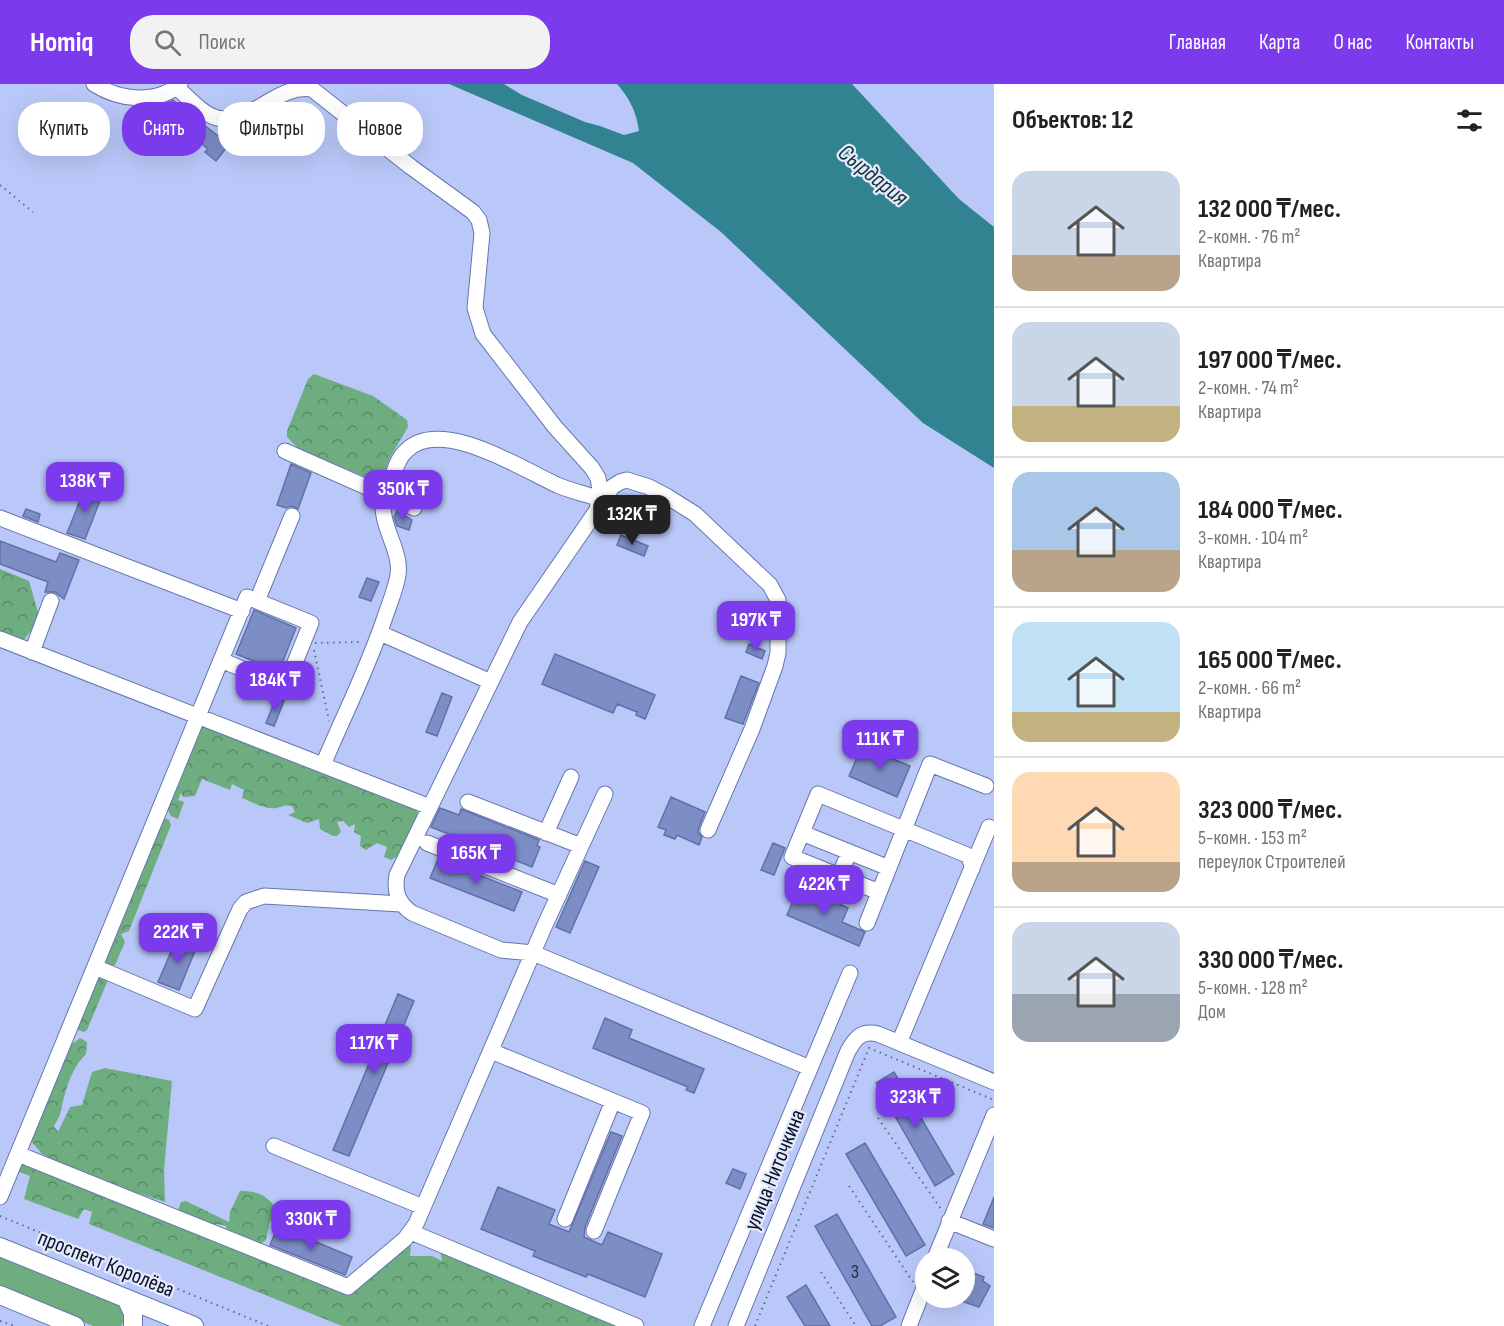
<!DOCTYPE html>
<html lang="ru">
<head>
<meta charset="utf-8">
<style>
	:root { --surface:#fff; --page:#f2f2f2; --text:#222; --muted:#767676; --line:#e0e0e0; --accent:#7c3aed }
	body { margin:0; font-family:"Sofia Sans Condensed",sans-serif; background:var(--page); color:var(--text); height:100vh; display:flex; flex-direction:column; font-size:22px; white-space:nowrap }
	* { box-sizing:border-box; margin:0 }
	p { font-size:20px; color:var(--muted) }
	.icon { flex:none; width:33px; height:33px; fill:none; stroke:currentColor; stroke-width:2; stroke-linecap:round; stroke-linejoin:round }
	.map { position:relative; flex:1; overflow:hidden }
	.side { display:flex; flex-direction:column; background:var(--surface); width:510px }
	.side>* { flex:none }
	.guide { position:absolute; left:18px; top:18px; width:570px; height:54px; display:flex; gap:12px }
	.tools { position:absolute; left:915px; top:1164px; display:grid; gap:12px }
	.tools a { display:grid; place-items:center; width:60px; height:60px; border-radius:50%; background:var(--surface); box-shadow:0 6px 24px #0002; font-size:30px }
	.price { position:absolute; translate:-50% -51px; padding:0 14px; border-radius:12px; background:var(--accent); color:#fff; font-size:20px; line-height:39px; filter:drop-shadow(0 2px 3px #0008) }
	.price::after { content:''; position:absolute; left:50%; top:36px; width:18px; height:14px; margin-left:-9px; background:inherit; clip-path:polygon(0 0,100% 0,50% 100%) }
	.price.selected { background:#222; color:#fff }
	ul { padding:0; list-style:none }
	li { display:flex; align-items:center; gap:18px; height:150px; padding:0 18px }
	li+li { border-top:2px solid var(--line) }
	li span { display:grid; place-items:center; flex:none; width:168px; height:120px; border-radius:18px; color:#555 }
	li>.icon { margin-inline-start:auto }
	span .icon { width:72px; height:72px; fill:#fffc; stroke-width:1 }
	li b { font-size:26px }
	h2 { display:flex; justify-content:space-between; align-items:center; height:72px; padding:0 18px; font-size:26px }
	.chip { padding:0 21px; border-radius:24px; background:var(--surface); box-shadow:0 6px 24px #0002; font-size:21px; line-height:54px }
	.chip.selected { background:var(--accent); color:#fff }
	header { display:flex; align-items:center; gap:36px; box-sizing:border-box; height:84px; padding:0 30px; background:var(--accent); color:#fff }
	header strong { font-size:28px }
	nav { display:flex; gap:33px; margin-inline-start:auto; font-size:21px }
	.search { width:420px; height:54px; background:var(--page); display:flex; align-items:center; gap:15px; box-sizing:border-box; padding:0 21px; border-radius:24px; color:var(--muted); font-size:22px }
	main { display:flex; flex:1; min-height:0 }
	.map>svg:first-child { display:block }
</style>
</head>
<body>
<header>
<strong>Homiq</strong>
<div class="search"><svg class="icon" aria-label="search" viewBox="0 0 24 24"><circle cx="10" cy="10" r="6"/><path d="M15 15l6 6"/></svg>Поиск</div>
<nav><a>Главная</a><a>Карта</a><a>О нас</a><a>Контакты</a></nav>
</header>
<main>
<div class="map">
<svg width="994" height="1242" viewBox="0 0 994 1242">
	<defs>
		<pattern id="forest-crowns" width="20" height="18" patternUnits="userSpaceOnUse" patternTransform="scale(1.5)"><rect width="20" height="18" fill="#6ead7f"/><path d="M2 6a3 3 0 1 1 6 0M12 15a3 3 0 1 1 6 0" fill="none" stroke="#598b68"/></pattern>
	</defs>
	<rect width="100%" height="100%" fill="#bac8f9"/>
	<path fill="#6ead7f" d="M0,1171L120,1221C124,1229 126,1234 121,1242H93L0,1204Z"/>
	<path fill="url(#forest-crowns)" d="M314,290L373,312L407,336L408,343C401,356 392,368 387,382C384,389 384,393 380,399L299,365L287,353V347L308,295Z
		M0,485L29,497L40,535L23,557L0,548Z
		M204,639L414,722L418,730L415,743L401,770L391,776L384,773L387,763L377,759L366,766L360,762L361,752L354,748L355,740L349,743L343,737L337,738L341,748L337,752H333L320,745L319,735L307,739L288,731L295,728L292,722C285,721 284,722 277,724C266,726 252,718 242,714L244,706L232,700L230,706L202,695L195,712L183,713L181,709L178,716L184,718L178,735L171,732L166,723L200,641Z
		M165,734L169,736L171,741L129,847L121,850L125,858L115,881L110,882L105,880L104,874L160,737Z
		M101,890L108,896L87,946L84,948L78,946L77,941L97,893Z
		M80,954L87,958L86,970C75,981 69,995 65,1010C60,1025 64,1026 54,1042L58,1048L70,1023L82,1021L92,988L105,984L172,997L164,1086L165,1118L131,1107L58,1078L42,1070L30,1056L69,962Z
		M21,1076L348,1208L411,1159L410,1172H432L442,1177L440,1166L617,1242H342L89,1140L92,1128L84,1125L78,1135L24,1115L30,1092L17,1087Z
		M240,1107C258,1107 267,1111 277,1126L275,1135L270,1137L266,1156L259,1161L228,1149L226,1142L217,1140L212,1143L177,1129L181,1118L186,1117L229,1138L230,1128Z"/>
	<path fill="#318392" d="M449,0H504L522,11L585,38L600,42L624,51L639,47C636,27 630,15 617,0H852L959,115L994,143V384L923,339L721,148L633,79Z"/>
	<path fill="#7d8dc6" stroke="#6270a8" stroke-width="1.5" d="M173,16L218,52L224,44H230L237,50L216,77L205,68L208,65L159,26L164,20Z
		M291,380L311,389L298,425L291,422L286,424L277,421Z
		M86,402L103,409L85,455L67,449Z
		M26,425L40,430L38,438L23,432Z
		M397,427L412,436L409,446L397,442L394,433Z
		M621,451L648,462L644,472L617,461Z
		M0,457L56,478L60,469L79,476L64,515L55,508H45L48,498L0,480Z
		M367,494L379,498L371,517L359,513Z
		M254,526L296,544L279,587L236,570Z
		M749,560L765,567L762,575L746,568Z
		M555,570L655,611L645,635L636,631L637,628L617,620L613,629L542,600Z
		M741,592L759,599L743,640L725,634Z
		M442,609L452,613L437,652L426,648Z
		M276,614L284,617L274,642L266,639Z
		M862,662L910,682L897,713L849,692Z
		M671,713L705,728L699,743L698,748L702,753L699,761L677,751L675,755L664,751L666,746L658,743Z
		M440,724L459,731L461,725L539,756L537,762L540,763L532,783L431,743Z
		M773,759L785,764L774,791L761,786Z
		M438,775L522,808L514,827L430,794Z
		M585,777L599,783L570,849L556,843Z
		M799,803L823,814L829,819H834L840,816L843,817L841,821L848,824L842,838L865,848L859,862L787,831Z
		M177,854L197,862L179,906L158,898Z
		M398,910L414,917L349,1072L333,1066Z
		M605,934L632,946L629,954L704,985L694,1009L686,1006L688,1003L593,964Z
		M894,988L954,1090L935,1102L876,999Z
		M611,1048L622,1052L585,1143L584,1153L602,1161L608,1148L662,1170L645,1213L588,1190L586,1193L533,1172L535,1167L481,1145L498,1103L555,1126L549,1140L569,1148Z
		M865,1059L925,1161L906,1172L846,1070Z
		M733,1085L746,1090L740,1105L726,1099Z
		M994,1113V1144L983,1140Z
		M837,1130L896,1233L880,1242H872L815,1142Z
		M278,1142L352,1173L345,1191L270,1161Z
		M968,1187L984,1193L983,1197L990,1202L979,1223L964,1218V1196Z
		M806,1201L830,1242H805L787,1213Z"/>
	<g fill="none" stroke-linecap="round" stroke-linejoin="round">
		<g stroke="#6776ae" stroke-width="17">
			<path id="minor" d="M94,0C119,16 156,21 180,0
				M176,3C188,13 202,30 217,34C251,42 275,0 312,5L411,83L473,128L479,136L482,149L475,224L483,250L555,343L592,384L598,394L600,406L597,426L520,538L397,791C394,808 398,819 412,829L501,866L533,869L810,984
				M285,367L414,424
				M601,421L612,403L620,398L627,396L649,403L668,413L695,430L770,501L778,516V569L775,582L752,645L708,746
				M0,434L242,527
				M257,517L292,432
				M380,549L491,598
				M0,555L430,723
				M32,568L51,517
				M323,681C344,631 369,582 386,530C390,518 396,504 398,491C402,465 378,441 384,412C386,405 390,397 393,391C396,382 399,373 406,367C440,332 522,385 557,401C571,407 586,410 600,415
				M468,718L581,762
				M546,749L571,693
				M802,749L889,784
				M427,759L559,811
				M879,808L792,773L818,710L967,771L971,778L972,785
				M832,810L849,768
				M867,839L930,680L986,702
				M95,883L195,925L240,825L246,818L264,812L401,820
				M899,959L989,743
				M491,967L642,1029L594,1147
				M274,1062L423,1123
				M18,1070L348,1203L405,1155L416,1140L544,843L605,710
				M0,1113L221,576L247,513L311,539L285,603L221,576
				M565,1135L613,1017
				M949,1137L994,1155
				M411,1148L636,1242
				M935,1174L994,1031
				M702,1242L850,889
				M736,1242L848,967C856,953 862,946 878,950L994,998
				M909,1242L926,1199"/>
		</g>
		<g stroke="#6776ae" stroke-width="20">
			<path id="major" d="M0,1163L194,1242
				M0,1211L75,1242
				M126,1214L133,1229V1242"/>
		</g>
		<path stroke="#616a8d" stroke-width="2" stroke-dasharray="1.5 4.5" stroke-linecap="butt" d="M0,101L33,128
			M315,559L363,558
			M314,566L329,637
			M878,1034L941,1125
			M849,1102L913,1198
			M0,1132L268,1242
			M821,1188L856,1242
			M0,1237L15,1242
			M755,1242L869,964L994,1016"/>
		<use href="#minor" stroke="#fff" stroke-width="15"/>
		<use href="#major" stroke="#fff" stroke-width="18"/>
	</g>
	<g text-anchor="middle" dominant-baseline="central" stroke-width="4.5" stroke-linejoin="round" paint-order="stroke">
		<g font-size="20" fill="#272e4c">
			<text x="855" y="1188">3</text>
		</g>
		<g font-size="22" fill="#0a0f24" stroke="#e4eafd">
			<text transform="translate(775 1086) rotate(-68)">улица Ниточкина</text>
			<text transform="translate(106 1180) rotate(22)">проспект Королёва</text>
		</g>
		<g font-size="24" font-style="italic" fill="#183237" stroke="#e4eafd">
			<text transform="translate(873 91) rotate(39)">Сырдария</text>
		</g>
	</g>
</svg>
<div class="tools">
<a><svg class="icon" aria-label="layers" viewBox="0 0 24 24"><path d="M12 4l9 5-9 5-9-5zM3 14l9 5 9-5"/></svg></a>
</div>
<b class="price" style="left:85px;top:429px">138K ₸</b>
<b class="price" style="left:403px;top:437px">350K ₸</b>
<b class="price selected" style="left:632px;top:462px">132K ₸</b>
<b class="price" style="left:756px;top:568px">197K ₸</b>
<b class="price" style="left:275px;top:628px">184K ₸</b>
<b class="price" style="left:880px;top:687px">111K ₸</b>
<b class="price" style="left:476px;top:801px">165K ₸</b>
<b class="price" style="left:824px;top:832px">422K ₸</b>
<b class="price" style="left:178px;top:880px">222K ₸</b>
<b class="price" style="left:374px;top:991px">117K ₸</b>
<b class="price" style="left:915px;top:1045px">323K ₸</b>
<b class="price" style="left:311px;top:1167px">330K ₸</b>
<div class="guide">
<a class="chip">Купить</a>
<a class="chip selected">Снять</a>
<a class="chip">Фильтры</a>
<a class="chip">Новое</a>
</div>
</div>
<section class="side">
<h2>Объектов: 12<svg class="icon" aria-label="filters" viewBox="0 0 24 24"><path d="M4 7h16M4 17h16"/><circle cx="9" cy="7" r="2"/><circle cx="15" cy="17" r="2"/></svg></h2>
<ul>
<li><span style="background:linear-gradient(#c9d6e8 70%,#b9a48a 0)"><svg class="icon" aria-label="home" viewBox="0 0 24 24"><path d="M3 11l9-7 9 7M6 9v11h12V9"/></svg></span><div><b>132 000 ₸/мес.</b><p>2-комн. · 76 m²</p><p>Квартира</p></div></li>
<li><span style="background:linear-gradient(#c9d6e8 70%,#c2b280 0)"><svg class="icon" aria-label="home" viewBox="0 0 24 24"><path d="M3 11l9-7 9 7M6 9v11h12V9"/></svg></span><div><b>197 000 ₸/мес.</b><p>2-комн. · 74 m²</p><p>Квартира</p></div></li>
<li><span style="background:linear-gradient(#a9c7e8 65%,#b9a48a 0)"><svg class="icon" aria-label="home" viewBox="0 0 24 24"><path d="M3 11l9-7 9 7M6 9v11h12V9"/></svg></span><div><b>184 000 ₸/мес.</b><p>3-комн. · 104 m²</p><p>Квартира</p></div></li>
<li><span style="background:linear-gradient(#bfe0f5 75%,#c2b280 0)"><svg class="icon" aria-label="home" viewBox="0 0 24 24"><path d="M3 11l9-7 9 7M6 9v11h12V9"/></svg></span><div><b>165 000 ₸/мес.</b><p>2-комн. · 66 m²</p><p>Квартира</p></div></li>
<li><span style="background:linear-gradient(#ffd9b3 75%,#b9a48a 0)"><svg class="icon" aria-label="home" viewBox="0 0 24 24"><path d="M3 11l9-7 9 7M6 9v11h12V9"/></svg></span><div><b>323 000 ₸/мес.</b><p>5-комн. · 153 m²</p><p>переулок Строителей</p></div></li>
<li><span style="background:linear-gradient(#c9d6e8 60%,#9aa5b1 0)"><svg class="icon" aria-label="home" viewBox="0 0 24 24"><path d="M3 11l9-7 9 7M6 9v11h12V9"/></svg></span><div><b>330 000 ₸/мес.</b><p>5-комн. · 128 m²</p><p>Дом</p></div></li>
</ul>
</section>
</main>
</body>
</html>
